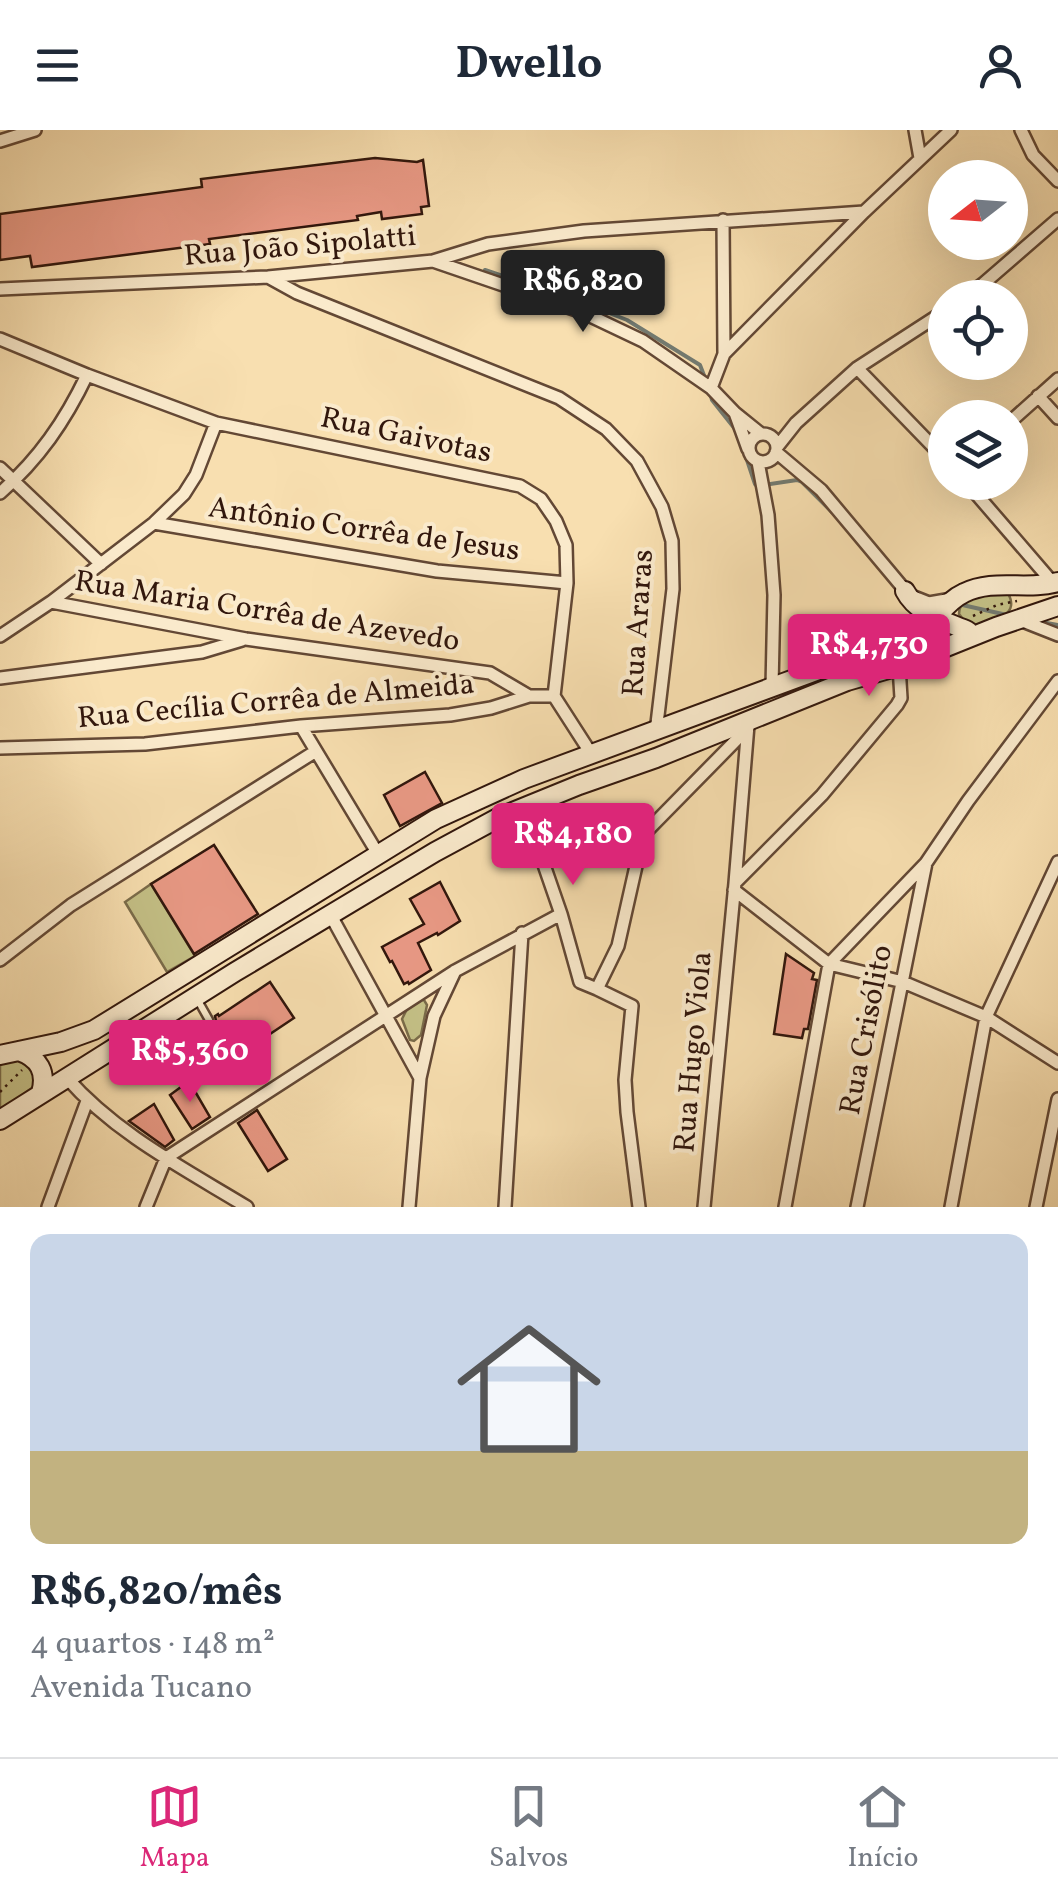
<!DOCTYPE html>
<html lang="pt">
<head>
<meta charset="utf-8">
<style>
	:root { --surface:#fff; --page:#f6f6f7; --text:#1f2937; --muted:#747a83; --line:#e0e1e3; --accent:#db2777 }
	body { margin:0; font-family:Vollkorn,serif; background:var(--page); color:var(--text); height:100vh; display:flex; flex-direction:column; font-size:38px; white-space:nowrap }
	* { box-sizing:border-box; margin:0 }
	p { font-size:32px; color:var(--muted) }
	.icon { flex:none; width:55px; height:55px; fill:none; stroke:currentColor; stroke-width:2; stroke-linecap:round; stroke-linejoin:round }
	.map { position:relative; height:1077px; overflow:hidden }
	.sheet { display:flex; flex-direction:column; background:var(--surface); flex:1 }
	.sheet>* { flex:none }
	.needle { width:65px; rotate:253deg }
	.controls { position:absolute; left:928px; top:30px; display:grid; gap:20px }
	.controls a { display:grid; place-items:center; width:100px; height:100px; border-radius:50%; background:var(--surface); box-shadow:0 10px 40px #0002; font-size:50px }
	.price { position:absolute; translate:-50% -85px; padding:0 22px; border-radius:10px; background:var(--accent); color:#fff; font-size:32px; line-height:65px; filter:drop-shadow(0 2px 5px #0008) }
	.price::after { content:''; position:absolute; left:50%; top:60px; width:30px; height:22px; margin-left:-15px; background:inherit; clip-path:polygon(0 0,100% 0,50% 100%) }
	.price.selected { background:#222; color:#fff }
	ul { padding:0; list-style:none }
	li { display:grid; align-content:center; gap:20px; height:530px; padding:0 30px }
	li span { display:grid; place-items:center; height:310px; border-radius:20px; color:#555 }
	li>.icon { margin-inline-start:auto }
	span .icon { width:180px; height:180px; fill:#fffc; stroke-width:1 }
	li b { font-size:42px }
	header { display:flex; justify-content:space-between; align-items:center; height:130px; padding:0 30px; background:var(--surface); font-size:45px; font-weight:700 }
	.tab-bar { display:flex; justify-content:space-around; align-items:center; height:140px; border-top:2px solid var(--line); background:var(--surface); font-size:28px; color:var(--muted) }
	.tab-bar a { display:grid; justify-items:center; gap:5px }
	.tab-bar .selected { color:var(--accent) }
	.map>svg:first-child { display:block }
</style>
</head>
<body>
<header><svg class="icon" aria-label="menu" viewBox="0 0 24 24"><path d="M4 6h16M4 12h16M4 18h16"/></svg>Dwello<svg class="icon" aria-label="person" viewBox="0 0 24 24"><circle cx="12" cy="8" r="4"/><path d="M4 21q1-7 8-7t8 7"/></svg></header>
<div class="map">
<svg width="1058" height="1077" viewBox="0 0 1058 1077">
	<rect width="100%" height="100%" fill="#f8dfb0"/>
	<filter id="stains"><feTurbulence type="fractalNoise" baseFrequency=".002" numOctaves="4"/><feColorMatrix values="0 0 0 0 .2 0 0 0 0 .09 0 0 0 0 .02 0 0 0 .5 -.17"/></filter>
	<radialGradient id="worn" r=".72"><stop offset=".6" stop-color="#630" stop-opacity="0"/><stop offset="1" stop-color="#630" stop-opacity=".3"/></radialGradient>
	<path fill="#c4c086" stroke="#7a6b49" stroke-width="2.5" d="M983,462L1008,463C1018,482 1003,487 988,492C983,494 977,497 971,496C966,494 962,488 959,484C959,470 972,467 983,462Z
		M151,754L195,826L167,842L125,772Z
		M420,870H424L427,875L421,905L414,911L410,910L402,889L408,877Z
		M20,930L33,936L36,955L0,981V932Z"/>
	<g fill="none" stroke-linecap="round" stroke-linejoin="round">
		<path stroke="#737a70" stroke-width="4" d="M485,140L589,175L627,190L700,235L705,248
			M710,262L712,270L735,299
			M744,321L755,354L757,356L797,350L802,352L832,382
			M958,474L1007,485
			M1036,491L1058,495"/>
	</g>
	<path fill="#e99985" stroke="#31160c" stroke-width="2.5" d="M375,28L417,32L423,30L429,76L421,77L422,84L382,89L381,82L357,86L358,90L209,109L210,114L32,137L30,126L0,130V84L202,57L201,49Z
		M425,642L442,673L400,696L384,665Z
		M214,715L258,784L194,824L151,754Z
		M440,752L460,791L438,805L437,803L418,813L431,840L409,854L408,852L404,854L392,831L390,832L382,817L424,794L410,769Z
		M786,824L814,843L812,849L817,850L808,899H804L802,908L774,904Z
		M270,852L294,888L225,934L200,895L203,893L208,897L213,895L216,891L215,886L218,884L219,886Z
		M189,951L210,987L192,999L170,965Z
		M154,974L174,1010L165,1017L129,991Z
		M257,980L287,1029L268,1041L238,993Z"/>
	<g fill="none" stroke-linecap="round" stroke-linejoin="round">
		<g stroke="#634835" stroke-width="11">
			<path id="service" d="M196,867L209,890"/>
		</g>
		<g stroke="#634835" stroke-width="16">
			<path id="minor" d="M915,0L920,28
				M1021,0L1033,25L1058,51
				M0,11L35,0
				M723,90L724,224
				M433,131L582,182L643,211L711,258L735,283L761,304
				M268,147L297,163L559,268L606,299L637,331L662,377L672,411L673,459L656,602
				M0,159L268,147L433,131L488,114L584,101L864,82
				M964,168L983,154L1058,89
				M0,209L87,245L216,293L520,356L541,369L556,391L566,415L567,453L554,566L592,625
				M857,238L945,329
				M711,258L724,224L864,82L951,0
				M1038,266L1058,288
				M735,283L748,319
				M1010,292L1058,249
				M749 318a14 14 0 1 1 28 0a14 14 0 1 1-28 0Z
				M777,317L796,293L857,238L945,181
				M776,322L821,360L909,465L929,473L952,469
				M758,332L768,385L774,465L772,557
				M0,338L101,434
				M966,352L1053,453
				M0,363C39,329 65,291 87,245
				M154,393L437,441L567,453
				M51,472L246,509L490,543L529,566
				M1020,490L1058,505
				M0,506L51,472L154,393L184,364L196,345L216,293
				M0,548L202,522L242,510
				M301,596L378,724
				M0,618L145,614L301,596L450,585L491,578L529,566H554
				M524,677L561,784L580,852L597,859L618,816L643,705L748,598
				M735,753L748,595
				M734,760L829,834L903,852L986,887L1058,933
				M330,784L420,948
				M0,830L71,775L316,621
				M597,859L632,876L625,950L627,982L639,1077
				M66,947C116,1004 183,1038 247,1077
				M48,1077L87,971
				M146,1077L166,1028L455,841L561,784
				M409,1077L420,948L434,886L455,841
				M505,1077L522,803
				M704,1077L735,753L822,665L897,575L901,568L899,536
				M785,1077L829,834L926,733L968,671L1058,551
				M857,1077L926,733
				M951,1077L986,887L1058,732
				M1036,1077L1058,969"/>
		</g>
		<g stroke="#31160c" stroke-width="22">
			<path id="secondary" d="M905,461C917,484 945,491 968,501
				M19,921C39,928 47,942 41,963
				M0,925L61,912L94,900L436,689L524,649L916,504C935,494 944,472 964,463C994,448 1027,461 1058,452
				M0,990L235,842L435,722L498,688L579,655L656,628L847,551L899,536L996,497L1058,476"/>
		</g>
		<path stroke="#31160c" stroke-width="2.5" stroke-dasharray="2.5 5" stroke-linecap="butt" d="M973,486L997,475L1017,471
			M0,962L22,940"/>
		<use href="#service" stroke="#faeacc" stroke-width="6"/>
		<use href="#minor" stroke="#faeacc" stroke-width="11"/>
		<use href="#secondary" stroke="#faeacc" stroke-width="18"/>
	</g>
	<g text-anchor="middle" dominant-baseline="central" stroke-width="8" stroke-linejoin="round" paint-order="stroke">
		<g font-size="30" fill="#31160c" stroke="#faeacc">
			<text transform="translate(300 117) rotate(-5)">Rua João Sipolatti</text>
			<text transform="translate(406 306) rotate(12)">Rua Gaivotas</text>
			<text transform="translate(364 400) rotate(8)">Antônio Corrêa de Jesus</text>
			<text transform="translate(267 482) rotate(9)">Rua Maria Corrêa de Azevedo</text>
			<text transform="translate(639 493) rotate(-86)">Rua Araras</text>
			<text transform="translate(276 572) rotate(-5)">Rua Cecília Corrêa de Almeida</text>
			<text transform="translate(867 900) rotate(-79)">Rua Crisólito</text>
			<text transform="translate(694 922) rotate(-85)">Rua Hugo Viola</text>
		</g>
	</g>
	<rect width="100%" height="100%" filter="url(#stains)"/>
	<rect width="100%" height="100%" fill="url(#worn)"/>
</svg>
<div class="controls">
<a><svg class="needle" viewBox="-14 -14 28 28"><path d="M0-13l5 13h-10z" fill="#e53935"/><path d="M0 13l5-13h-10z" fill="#747a83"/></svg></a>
<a><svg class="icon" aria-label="locate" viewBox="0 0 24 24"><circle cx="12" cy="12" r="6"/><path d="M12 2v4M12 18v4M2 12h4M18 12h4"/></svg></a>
<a><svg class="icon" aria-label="layers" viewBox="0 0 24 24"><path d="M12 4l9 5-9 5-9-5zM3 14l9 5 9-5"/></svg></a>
</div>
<b class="price selected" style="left:583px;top:205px">R$6,820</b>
<b class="price" style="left:869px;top:569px">R$4,730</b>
<b class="price" style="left:573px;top:758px">R$4,180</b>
<b class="price" style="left:190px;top:975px">R$5,360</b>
</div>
<section class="sheet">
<ul>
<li><span style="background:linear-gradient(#c9d6e8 70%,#c2b280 0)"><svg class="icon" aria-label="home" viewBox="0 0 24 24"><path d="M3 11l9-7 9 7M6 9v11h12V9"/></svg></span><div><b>R$6,820/mês</b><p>4 quartos · 148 m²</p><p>Avenida Tucano</p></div></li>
</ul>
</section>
<nav class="tab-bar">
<a class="selected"><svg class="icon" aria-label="map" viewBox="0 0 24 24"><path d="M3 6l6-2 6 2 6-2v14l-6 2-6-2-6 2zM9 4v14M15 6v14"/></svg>Mapa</a>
<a><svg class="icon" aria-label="saved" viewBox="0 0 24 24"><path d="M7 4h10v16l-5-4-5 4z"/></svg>Salvos</a>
<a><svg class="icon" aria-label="home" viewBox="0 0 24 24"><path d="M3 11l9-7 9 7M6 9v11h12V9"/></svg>Início</a>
</nav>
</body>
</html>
